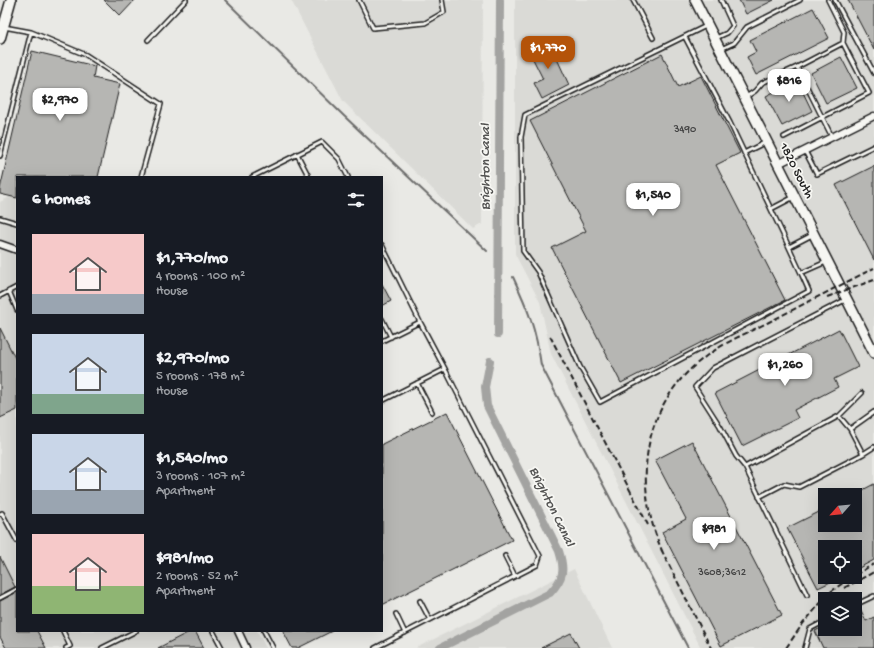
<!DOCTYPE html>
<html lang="en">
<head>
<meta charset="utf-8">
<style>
	:root { --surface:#171b24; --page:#20242c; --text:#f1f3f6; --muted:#9ea1a6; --accent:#b45309 }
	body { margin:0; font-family:"Gochi Hand",sans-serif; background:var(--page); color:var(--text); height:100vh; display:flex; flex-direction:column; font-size:15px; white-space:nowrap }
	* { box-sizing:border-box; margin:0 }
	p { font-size:13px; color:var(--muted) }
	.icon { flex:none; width:22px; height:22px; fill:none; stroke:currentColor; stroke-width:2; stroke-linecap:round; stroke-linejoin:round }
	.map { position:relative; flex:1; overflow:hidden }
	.sheet { position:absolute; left:16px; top:176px; width:367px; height:456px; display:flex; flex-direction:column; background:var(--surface); border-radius:0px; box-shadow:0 4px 16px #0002 }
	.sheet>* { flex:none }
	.needle { width:26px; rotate:243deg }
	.tools { position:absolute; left:818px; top:488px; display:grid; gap:8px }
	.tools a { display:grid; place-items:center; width:44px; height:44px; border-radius:0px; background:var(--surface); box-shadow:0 4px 16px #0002; font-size:20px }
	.price { position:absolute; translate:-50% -34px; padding:0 9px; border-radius:8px; background:#fff; color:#222; font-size:13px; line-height:26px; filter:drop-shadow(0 1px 2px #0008) }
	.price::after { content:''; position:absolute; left:50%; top:24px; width:12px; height:9px; margin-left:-6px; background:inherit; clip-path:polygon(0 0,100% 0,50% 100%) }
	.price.selected { background:var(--accent); color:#fff }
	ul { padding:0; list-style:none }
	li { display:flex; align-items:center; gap:12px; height:100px; padding:0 16px }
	li span { display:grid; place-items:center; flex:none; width:112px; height:80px; border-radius:0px; color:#555 }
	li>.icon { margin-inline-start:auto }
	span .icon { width:48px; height:48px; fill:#fffc; stroke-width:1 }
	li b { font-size:17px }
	h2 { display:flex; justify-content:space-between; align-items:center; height:48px; padding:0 16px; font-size:17px }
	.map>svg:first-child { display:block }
</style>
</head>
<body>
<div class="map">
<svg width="874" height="648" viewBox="0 0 874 648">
	<rect width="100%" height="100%" fill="#e9e9e5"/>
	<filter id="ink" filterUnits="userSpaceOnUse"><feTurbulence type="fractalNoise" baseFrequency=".025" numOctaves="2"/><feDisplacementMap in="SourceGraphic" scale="8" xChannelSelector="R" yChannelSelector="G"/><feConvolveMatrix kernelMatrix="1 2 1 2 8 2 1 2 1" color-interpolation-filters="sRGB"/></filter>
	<g filter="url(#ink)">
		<path fill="#dadad6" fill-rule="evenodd" d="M291,0H483L482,224L473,229L343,101Z
			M515,0H874V648H701L551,354L540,302L515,254ZM825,495H855V525H825ZM825,547H855V577H825ZM825,599H855V629H825Z
			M17,193V631H257L266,648H0V202Z
			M574,569L612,648H416Z"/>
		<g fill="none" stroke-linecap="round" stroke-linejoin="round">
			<path stroke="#6d6d6c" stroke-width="2" d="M225,0L344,116L487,251
				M513,277C528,309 536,329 541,365L688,648"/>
			<path stroke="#a3a3a1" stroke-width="8" d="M498,334L500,0
				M440,648L550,593C564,578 565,570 559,551L487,406L485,387L490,361"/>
		</g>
		<path fill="#b6b6b3" stroke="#1c1c1c" d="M104,0H135L120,16Z
			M739,0H774L746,14Z
			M848,0H874V50Z
			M813,8L829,38L756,75L747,57L756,52L750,40Z
			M548,39L569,85L542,99L534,83L543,79L528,49Z
			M32,51L95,66L93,78L120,84L98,177H17V198L0,194V189Z
			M662,54L678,87L701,76L740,153L716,165L785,300L621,383L552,248L586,231L530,121Z
			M841,57L857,88L826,103L811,73Z
			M797,80L812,111L782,126L766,96Z
			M874,166V260L836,185Z
			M382,284L391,301L382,306Z
			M0,328L17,362V410L0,418Z
			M839,329L858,367L834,379L838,387L794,410L798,418L742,446L715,393Z
			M447,412L512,540L382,605V444Z
			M692,441L782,615L721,646L662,532L686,519L655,460Z
			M874,484V560L855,570V547H825V577H841L818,588L787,528L825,509V525H855V494Z
			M0,557L15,587L0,595Z
			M17,592V631H37L46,648H6L0,637V601Z
			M860,608L866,621L874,617V648H823L815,631L825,626V629H855V611Z
			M191,631H195L204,648H158Z
			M283,631H332L298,648H292Z
			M571,633L579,648H541Z"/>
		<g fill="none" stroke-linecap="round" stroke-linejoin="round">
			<g stroke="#1c1c1c" stroke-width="6">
				<path id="lane" d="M359,0L373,28L425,23L444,12L442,0
					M633,0L653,38
					M828,0L844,32L843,43
					M835,0L874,73
					M706,26L525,115L521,137L523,251L538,272L580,367L600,402L809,291L801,273L826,262
					M4,27L31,32L86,55L161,104L141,177
					M685,37L730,123L789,247
					M716,38L727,33L733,26L721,0
					M148,40L186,0
					M721,49L734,43L747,27L800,0
					M746,97L755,91L762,83L797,67L832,137
					M784,137L869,93L843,43L797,67
					M805,151L817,174L874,146
					M744,153L766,142
					M297,154L308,175
					M0,156L31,32
					M252,177L322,142L339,159L348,177
					M771,209L794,197
					M0,218L17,223
					M382,245L420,322L382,341
					M801,273L789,247L812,235
					M9,291L17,310
					M0,296L17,287
					M382,319L391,337
					M420,322L445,369
					M417,383L432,412
					M839,416L862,393
					M863,454L874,447
					M745,467L736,456L720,426L695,387L713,368L845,300
					M759,497L784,484L799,487L863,454L850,429
					M0,514L2,513L17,541
					M505,556L515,576
					M807,595L745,467L839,416L850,429L874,412
					M0,598L17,589
					M420,601L430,620
					M855,605L874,596
					M396,614L405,633
					M63,631L70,646L66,648
					M213,631L222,648
					M264,631L273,648
					M102,648L136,631
					M375,648L537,565L540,556L445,369L382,401
					M805,648L810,629L825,621"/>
			</g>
			<g stroke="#1c1c1c" stroke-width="9">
				<path id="street" d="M778,164L874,116
					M0,244L17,250
					M238,631L246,648"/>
			</g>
			<g stroke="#1c1c1c" stroke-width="12">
				<path id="secondary" d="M695,0L874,353
					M0,39L11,0"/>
			</g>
			<use href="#lane" stroke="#f6f6f2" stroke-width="3"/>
			<use href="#street" stroke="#f6f6f2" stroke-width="6"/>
			<use href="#secondary" stroke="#f6f6f2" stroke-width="9"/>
			<path stroke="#1c1c1c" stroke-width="2" stroke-dasharray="6 3" stroke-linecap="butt" d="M827,297L874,280
				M550,336L648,525
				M661,549L711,648
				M663,553C632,484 641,405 705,357C725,342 747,333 769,322C804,304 839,286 874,268
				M855,575L874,564
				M844,588L874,572
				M801,626L829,593L851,577
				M786,648L804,622"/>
		</g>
	</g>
	<g text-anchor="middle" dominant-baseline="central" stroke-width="3.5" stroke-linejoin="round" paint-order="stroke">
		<g font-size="11" fill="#424242">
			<text x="685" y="130">3490</text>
			<text x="722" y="573">3608;3612</text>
		</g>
		<g font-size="13" fill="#1c1c1c" stroke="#f6f6f2">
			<text transform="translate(796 171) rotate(63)">1820 South</text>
		</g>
		<g font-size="14" font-style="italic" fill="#525251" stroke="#f6f6f2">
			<text transform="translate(486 167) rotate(-90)">Brighton Canal</text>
			<text transform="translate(551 507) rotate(64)">Brighton Canal</text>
		</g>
	</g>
</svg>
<div class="tools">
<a><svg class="needle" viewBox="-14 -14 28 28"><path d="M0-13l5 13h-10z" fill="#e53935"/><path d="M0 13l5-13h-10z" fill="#9ea1a6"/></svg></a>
<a><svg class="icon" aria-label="locate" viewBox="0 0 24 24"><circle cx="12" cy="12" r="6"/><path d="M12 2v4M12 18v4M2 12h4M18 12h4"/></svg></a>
<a><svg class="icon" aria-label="layers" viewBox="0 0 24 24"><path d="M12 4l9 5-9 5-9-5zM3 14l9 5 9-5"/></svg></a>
</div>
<b class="price selected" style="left:548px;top:70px">$1,770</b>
<b class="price" style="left:789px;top:103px">$816</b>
<b class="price" style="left:60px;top:122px">$2,970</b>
<b class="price" style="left:653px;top:217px">$1,540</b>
<b class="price" style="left:785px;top:387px">$1,260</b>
<b class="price" style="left:714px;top:551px">$981</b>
<section class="sheet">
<h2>6 homes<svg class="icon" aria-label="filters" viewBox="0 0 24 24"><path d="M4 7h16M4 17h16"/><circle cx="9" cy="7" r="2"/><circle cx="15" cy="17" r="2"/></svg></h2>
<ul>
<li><span style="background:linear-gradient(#f6c9c9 75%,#9aa5b1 0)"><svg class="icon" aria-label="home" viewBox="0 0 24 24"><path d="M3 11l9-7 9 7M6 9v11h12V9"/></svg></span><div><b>$1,770/mo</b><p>4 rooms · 100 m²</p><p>House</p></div></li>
<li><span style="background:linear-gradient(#c9d6e8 75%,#7fa58c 0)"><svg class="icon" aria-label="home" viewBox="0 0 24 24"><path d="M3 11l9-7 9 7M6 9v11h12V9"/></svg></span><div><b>$2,970/mo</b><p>5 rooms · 178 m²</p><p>House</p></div></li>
<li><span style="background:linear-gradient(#c9d6e8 70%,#9aa5b1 0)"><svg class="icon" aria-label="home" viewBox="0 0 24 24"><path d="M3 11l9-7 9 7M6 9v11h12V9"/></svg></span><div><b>$1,540/mo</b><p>3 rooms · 107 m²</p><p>Apartment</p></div></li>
<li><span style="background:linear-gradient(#f6c9c9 65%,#8fb573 0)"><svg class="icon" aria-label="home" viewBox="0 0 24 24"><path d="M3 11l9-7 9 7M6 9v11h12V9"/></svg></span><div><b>$981/mo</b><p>2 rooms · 52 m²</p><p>Apartment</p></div></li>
</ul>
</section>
</div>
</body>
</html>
